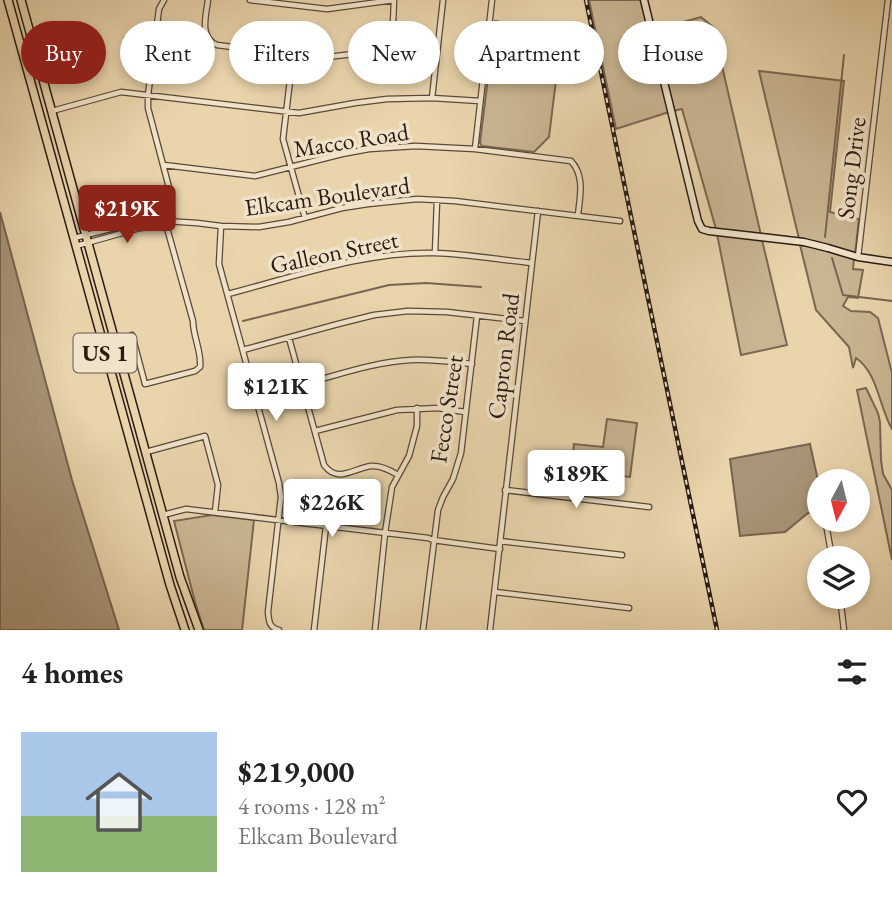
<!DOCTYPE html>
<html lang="en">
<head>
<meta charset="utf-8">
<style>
	:root { --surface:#fff; --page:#f2f2f2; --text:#202124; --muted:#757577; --accent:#8f2418 }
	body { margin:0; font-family:"EB Garamond",serif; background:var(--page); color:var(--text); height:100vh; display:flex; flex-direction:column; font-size:26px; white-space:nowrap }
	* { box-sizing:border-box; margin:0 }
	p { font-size:23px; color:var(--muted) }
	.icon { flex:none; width:38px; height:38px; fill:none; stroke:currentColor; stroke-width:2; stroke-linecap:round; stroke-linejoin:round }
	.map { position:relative; height:630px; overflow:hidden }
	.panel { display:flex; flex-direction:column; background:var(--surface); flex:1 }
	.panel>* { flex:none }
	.banner { position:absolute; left:21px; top:21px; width:850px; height:63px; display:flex; gap:14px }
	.needle { width:46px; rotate:187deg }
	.fabs { position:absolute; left:807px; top:469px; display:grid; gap:14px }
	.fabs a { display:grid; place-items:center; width:63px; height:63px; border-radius:50%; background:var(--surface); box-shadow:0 4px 10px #0003; font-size:35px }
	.price { position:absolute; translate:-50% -60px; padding:0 16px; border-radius:7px; background:#fff; color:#222; font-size:23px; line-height:46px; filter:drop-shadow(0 2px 4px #0008) }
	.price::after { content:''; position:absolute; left:50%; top:42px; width:21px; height:16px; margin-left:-10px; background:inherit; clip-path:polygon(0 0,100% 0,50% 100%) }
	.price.on { background:var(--accent); color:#fff }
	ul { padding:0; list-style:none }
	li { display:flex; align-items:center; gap:21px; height:175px; padding:0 21px }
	li span { display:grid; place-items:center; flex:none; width:196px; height:140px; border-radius:0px; color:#555 }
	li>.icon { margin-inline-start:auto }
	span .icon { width:84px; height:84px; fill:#fffc; stroke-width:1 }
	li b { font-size:30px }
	h2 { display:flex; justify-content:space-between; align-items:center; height:84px; padding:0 21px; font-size:30px }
	.tag { padding:0 24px; border-radius:32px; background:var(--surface); box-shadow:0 4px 10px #0003; font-size:24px; line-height:63px }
	.tag.on { background:var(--accent); color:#fff }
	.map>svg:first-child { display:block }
</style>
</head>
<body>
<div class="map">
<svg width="892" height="630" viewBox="0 0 892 630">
	<rect width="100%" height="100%" fill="#e9d4ac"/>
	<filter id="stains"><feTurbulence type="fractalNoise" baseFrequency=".00286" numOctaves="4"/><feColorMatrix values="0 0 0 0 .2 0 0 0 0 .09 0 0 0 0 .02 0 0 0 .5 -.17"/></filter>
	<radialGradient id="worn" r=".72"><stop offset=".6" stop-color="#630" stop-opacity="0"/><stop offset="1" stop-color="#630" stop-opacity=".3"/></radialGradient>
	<path fill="#c9b592" stroke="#7a6852" stroke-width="2" d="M589,0H642L669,112L616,129Z
		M701,17L713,27L761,235L716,229L682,109L673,111L655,37L661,28Z
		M495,21L513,24L537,25L558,64L549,137L534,152L482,146L480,143Z
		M759,71L844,81L830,212L859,219L855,254L799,239Z
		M717,234L762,240L787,345L741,355Z
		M800,245L827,250L854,259L853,269L863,270L858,298L848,297L843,306L851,311L870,312L878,318L892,373V429C879,407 878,373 856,358L853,368L849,347L816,310Z
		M866,388L878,413L880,422L881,460L883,474L892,490V560L857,390Z
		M607,419L637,423L630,477L571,470L574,444L603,447Z
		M212,515L254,520L242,630H204L195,602L174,521Z"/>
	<path fill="#a89578" stroke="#766450" stroke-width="2" d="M0,212L72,480L119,630H0Z
		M810,444L819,485V513H808L785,532L740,536L730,459Z"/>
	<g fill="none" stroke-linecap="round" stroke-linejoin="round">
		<path stroke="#766450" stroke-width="2" d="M825,237L844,55
			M832,258L843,295L892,301
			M243,321L389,285L426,283L481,287"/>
		<g stroke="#5a4939" stroke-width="7">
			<path id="street" d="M164,0L159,9L148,95V108L171,195L172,221
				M208,0C206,16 199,37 217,45L319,58L379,51C395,44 393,16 394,0
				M250,0L327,9L394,0
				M127,39L137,37L155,38
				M293,55L283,139L305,218
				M432,98L443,0
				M52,111L121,92L299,113L355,103L387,99L432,98L480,101
				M475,149L492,0
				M164,165L255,176L342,154L369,149L416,146L475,149L571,161C585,176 580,196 578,215
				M221,226L219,264L279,483L281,497L268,612C269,622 269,627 279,630
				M74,238L122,226L158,219L165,221L197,223L221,226L259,227L289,222L342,208L368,204L417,199L455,201L620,221
				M76,246L140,228L159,226L164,222
				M435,253L437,200
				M858,257L888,0
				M228,294C294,277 365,251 435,253C467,254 500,260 532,263
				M132,335L145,384L195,371L200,367C202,352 193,337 193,321L165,221
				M289,338L324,465C338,484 354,468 371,466C381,465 390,470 398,475
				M243,350L338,324L374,315L408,311L447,312L525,321
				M303,384C338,375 374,362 411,360C431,359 451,362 472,364
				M315,431L397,410L438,408L465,412
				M146,452L205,436L218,485L215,512
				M505,490L649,507
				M163,515L186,509L428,538L433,540L500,549
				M826,524L832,558
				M500,541L622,555
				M495,592L629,608
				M840,597L844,630
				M314,630L326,526
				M375,630L385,533L392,487L409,456L417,426V408
				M423,630L438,510L443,497L453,479L461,453L477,316
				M490,630L538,211"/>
		</g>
		<g stroke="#2a1b13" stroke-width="9">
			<path id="secondary" d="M644,0L698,221L702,229L709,231L804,242L828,248L858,257L892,262"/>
		</g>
		<g stroke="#2a1b13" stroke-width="10">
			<path id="primary" d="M8,0L170,585L185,630
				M21,0L180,577L199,630"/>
		</g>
		<use href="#street" stroke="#f1e3c9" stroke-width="4.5"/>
		<use href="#secondary" stroke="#f1e3c9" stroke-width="6"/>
		<use href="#primary" stroke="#e9d4ac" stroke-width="7"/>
		<g stroke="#2a1b13" stroke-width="4.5">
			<path id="rail" d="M586,0L717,630"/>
		</g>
		<use href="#rail" stroke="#f1e3c9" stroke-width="2" stroke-dasharray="5" stroke-linecap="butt"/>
	</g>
	<g text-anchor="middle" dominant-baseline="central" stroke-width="7" stroke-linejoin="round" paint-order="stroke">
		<rect fill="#f1e3c9" stroke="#66574a" stroke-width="2" x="73.5" y="333.5" width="63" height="39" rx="5"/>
		<g font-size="23" font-weight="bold" fill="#2a1b13">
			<text x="105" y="353">US 1</text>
		</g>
		<g font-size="24" fill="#2a1b13" stroke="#f1e3c9">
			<text transform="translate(351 140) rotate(-9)">Macco Road</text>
			<text transform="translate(851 168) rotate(-83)">Song Drive</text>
			<text transform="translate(327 196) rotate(-8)">Elkcam Boulevard</text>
			<text transform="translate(334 252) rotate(-12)">Galleon Street</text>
			<text transform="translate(503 356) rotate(-83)">Capron Road</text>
			<text transform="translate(446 409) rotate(-81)">Fecco Street</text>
		</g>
	</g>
	<rect width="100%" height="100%" filter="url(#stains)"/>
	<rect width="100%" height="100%" fill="url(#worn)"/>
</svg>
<div class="fabs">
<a><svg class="needle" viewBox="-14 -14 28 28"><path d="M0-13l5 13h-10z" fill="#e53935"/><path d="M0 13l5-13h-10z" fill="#757577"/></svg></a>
<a><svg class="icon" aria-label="layers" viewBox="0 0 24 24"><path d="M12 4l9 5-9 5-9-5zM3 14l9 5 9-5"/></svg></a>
</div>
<b class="price on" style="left:127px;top:245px">$219K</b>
<b class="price" style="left:276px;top:423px">$121K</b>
<b class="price" style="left:576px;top:510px">$189K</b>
<b class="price" style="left:332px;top:539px">$226K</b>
<div class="banner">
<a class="tag on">Buy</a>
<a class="tag">Rent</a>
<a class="tag">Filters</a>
<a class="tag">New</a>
<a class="tag">Apartment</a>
<a class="tag">House</a>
</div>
</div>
<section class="panel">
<h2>4 homes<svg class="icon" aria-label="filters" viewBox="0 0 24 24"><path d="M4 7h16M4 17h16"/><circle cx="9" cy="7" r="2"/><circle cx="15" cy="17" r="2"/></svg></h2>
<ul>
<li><span style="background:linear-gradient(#a9c7e8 60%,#8fb573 0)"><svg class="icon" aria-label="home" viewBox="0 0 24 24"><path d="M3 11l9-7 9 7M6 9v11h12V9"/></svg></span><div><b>$219,000</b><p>4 rooms · 128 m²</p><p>Elkcam Boulevard</p></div><svg class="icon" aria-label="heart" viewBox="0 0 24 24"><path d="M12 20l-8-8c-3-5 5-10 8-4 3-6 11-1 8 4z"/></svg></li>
</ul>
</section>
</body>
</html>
